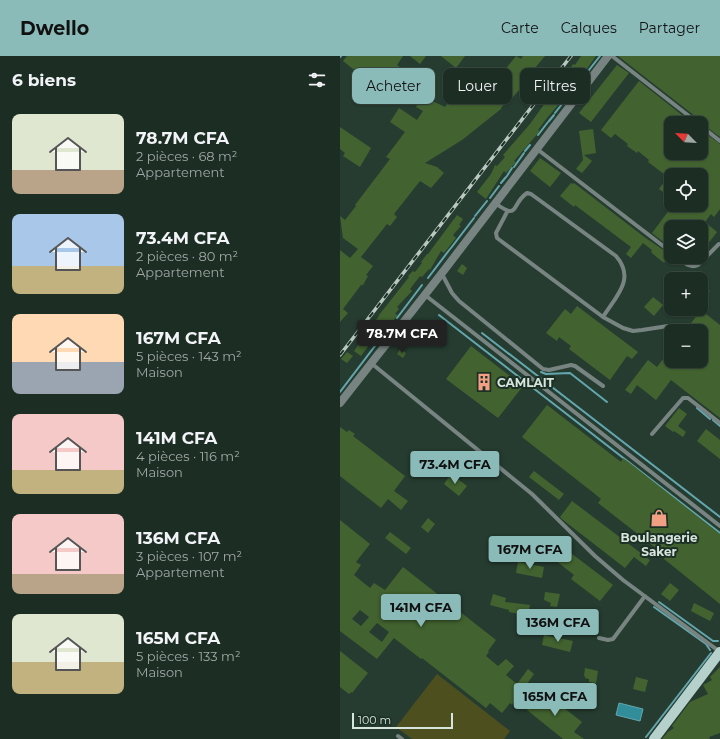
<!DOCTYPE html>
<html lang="fr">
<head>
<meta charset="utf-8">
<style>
	:root { --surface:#1c2d24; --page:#293931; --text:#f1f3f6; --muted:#a0a8a6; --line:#3a4941; --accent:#8bbbb9 }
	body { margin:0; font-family:Montserrat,sans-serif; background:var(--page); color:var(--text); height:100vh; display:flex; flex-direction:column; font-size:15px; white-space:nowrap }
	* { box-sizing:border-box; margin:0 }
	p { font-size:13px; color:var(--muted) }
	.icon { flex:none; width:22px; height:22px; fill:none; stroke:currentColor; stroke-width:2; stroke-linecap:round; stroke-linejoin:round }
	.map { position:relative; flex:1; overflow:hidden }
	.sheet { display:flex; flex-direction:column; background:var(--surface); width:340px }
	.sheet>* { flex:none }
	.guide { position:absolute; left:12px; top:12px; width:308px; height:36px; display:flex; gap:8px }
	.needle { width:26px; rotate:294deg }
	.buttons { position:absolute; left:324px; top:60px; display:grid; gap:8px }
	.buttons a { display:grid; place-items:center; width:44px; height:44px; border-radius:8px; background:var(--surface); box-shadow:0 1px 3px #0004,0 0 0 1px var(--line); font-size:20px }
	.scale { position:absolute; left:12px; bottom:10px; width:101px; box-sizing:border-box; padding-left:4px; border:2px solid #d8e5de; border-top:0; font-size:11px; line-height:14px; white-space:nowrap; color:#d8e5de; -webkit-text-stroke:3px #1c3126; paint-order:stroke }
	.price { position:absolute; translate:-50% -34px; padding:0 9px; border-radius:4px; background:var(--accent); color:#111; font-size:13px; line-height:26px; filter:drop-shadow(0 1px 2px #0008) }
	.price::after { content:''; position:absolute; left:50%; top:24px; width:12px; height:9px; margin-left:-6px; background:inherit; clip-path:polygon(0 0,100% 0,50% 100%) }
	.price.selected { background:#222; color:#fff }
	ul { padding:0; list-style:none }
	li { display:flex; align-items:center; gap:12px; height:100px; padding:0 12px }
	li span { display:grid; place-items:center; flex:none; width:112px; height:80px; border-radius:8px; color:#555 }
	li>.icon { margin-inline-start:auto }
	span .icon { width:48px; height:48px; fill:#fffc; stroke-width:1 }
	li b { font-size:17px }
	h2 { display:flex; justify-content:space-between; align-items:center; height:48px; padding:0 12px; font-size:17px }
	.pill { padding:0 14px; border-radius:8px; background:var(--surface); box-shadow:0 1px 3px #0004,0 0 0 1px var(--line); font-size:14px; line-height:36px }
	.pill.selected { background:var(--accent); color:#111 }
	header { display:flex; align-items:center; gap:24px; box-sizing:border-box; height:56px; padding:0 20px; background:var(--accent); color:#111 }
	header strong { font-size:19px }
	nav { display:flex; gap:22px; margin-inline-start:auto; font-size:14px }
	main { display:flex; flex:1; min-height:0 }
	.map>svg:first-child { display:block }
</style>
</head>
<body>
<header>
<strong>Dwello</strong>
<nav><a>Carte</a><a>Calques</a><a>Partager</a></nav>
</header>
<main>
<section class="sheet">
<h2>6 biens<svg class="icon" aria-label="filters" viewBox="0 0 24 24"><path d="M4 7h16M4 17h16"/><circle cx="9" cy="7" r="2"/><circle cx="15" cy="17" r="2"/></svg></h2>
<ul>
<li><span style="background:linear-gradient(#dfe7d0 70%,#b9a48a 0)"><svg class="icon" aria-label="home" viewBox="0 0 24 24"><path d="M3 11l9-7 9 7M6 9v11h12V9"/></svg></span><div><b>78.7M CFA</b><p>2 pièces · 68 m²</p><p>Appartement</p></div></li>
<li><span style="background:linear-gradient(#a9c7e8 65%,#c2b280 0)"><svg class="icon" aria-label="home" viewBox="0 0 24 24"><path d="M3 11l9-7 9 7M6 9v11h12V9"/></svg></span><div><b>73.4M CFA</b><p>2 pièces · 80 m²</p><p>Appartement</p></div></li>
<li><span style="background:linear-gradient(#ffd9b3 60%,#9aa5b1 0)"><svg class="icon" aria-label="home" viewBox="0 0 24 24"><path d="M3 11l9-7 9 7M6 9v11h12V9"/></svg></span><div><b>167M CFA</b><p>5 pièces · 143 m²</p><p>Maison</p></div></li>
<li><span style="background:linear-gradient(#f6c9c9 70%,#c2b280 0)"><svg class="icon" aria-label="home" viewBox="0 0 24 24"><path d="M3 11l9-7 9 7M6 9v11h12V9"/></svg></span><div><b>141M CFA</b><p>4 pièces · 116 m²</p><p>Maison</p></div></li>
<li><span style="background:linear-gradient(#f6c9c9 75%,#b9a48a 0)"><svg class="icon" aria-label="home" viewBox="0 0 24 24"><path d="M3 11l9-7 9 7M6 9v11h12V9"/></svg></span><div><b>136M CFA</b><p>3 pièces · 107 m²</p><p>Appartement</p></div></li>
<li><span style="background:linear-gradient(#dfe7d0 60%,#c2b280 0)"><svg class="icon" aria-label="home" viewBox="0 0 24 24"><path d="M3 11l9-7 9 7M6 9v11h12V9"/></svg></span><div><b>165M CFA</b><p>5 pièces · 133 m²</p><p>Maison</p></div></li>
</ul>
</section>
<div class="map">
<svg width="380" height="683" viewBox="0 0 380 683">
	<rect width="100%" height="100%" fill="#263c30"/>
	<path fill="#4d4f1f" d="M97,618L170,675L164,683H72L56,671Z"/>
	<path fill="#318d9a" stroke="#63a7ae" d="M279,647L303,653L300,665L276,659Z"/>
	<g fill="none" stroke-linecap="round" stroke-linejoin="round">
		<path stroke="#63a7ae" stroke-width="2" d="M0,1L1,0
			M238,28L260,0
			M215,57L236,30
			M209,65L214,59
			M198,79L208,66
			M185,95L190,89
			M174,111L184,97
			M167,120L172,112
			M161,127L166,121
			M150,142L159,130
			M135,160L147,145
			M111,192L134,162
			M88,222L110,193
			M99,259L380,477
			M57,262L82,229
			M142,277L380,461
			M201,316L206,318L230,317L267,346
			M0,336L54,265
			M357,352L370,363
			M373,364L380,370
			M319,546L373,585H378
			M314,551L366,588L370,594
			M306,681L371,597"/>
	</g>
	<path fill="#426330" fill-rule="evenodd" d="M7,0H63L57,9L70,19L55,39L41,28L38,33L3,5Z
		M70,0H86L80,8Z
		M101,0H125L116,12Z
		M176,0L181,3L183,0H205L188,20L190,21L184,28L174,40L169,44V43L161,52V53L122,84L85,107L97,111L104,117L91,132L80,125L54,158L57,161L50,170L47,168L21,201L33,210L26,219L28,220L23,229H21L3,253L8,257L0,266V194L10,202L18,193L3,182L0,160L5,164L16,150L15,149L50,103L46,101L65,76L50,66L59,52L77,64L83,55L76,51L82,40L105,51L130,14L151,31Z
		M241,0H256L241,21L240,20L226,40L207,62L198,74L200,75L174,105L176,106L166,117L164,115L146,143L137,136L151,118L155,109L157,110L165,101L163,99L190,68L205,47H204L210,39L213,38L229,17L228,16L233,8L235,9Z
		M278,0H380V81L361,67L360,64Z
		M277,9L289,17L251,66L239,57Z
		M299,25L352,67H331V97H361V74L380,88V153L374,161L371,158L365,166L377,176L361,197V171H331V192L312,177L333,149H339L343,152L346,149H361V119H331V151L325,145L329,140L319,133L328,121L308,106L309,104L298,95L297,97L287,90L288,88L275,78L271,82L261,74Z
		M0,71L31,92L20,111L3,100L5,97L0,93Z
		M253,73L256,97L244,99L252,105L242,117L236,113L243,104L239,75Z
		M200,102L221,117L210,131L190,115Z
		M231,127L233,128L234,127L307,183L331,199V207L326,204L324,207L313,198L311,196L312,194L303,187L291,202L286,198L291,191L235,149L234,151L220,140Z
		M117,159L123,163L119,169L121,170L113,179L116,182L104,197L101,195L90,214L89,213L82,221L80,220L70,233L72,235L57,251L59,253L55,258L58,259L47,272L44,271L36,264L39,260V259L69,221L68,220L73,215L75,216L82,207L81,206L87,198H88Z
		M122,208L127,212L123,219L117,215Z
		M364,230L370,235L366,239L361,235Z
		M313,241L323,249L314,260L304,251Z
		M237,250L298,296L292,303L287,300L270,324L229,293L231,290L219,281L217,285L206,277L225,253L231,258Z
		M361,254L380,269V362L331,324L316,344L297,329L291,338L285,334L308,304L317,311L331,293V305H361V275H345Z
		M26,277L34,282L21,300L14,295Z
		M131,290L183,330L158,362L106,323Z
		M60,293L66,297L63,302L57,298Z
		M7,296L13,300L7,307L1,303Z
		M207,349L281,406L283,402L290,407L380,478V548L324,503L326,500L258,447L261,443L255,438L182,381Z
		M339,352L347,358L338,370L346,376L343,381L334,375L333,376L325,370Z
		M0,371L7,376L9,374L15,378L13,380L65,420L54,435L68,445L61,454L48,443L41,452L0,420Z
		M366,373L380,384V403L357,385Z
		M194,415L224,438L219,444L189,421Z
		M111,418L127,430L119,440L104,428Z
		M232,445L310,504L306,510L294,501L285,512L223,464L220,461Z
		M88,462L95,468L88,477L81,471Z
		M0,464L30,488L16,506L21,509L14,519L30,532L34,527L45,534L63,511L156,584L148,595L149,596L146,600L158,610L166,603L174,610L166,619L177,628L188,613L194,618L172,649L170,647L162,657L150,647L146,652L82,602L81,603L54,582L37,603L0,575ZM20,554L29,561L21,570L12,563ZM37,567L49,576L42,586L29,576Z
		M50,476L71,492L66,498L45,482Z
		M219,488L273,529L260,545L231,523L234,519L210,500Z
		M178,506L204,511L202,522L176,517Z
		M330,527L339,534L330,545L321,538Z
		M205,536L220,538L217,551L210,550L211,547L204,544Z
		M153,538L166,542L165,546L190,549L187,564L180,562V558L169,556V554L150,549Z
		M354,547L374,557L370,565L351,555Z
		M229,556L243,560L242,568L227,565Z
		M204,579L233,585L230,596L202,589Z
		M0,595L28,617L12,637L11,636L9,638L0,631Z
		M380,611V677L369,681L370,683H322L328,676L334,672L332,670L350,646L368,638L363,629L372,624L370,621Z
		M245,612L258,615L256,627L249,626V623L245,622V620H244Z
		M296,621L308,624L305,636L293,633Z
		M201,634L242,666L234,676L244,683H223L187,654Z"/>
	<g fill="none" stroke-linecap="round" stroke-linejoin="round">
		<path stroke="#778481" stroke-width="4" d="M272,0L358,67
			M361,70L380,85
			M197,93L331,196
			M155,147C180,165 170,149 187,137L191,138L276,200C296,223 276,240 263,261
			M167,156L156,177L157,182L263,261L283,272L293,275L302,274L328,270
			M337,201C344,206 350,213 358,209L379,188
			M102,218L112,237L119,245L203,313L209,314L231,309L235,310L263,330
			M85,239L380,470
			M31,307L192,438L255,500L283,524L380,596
			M312,378L343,342H348L380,367
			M259,582L268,584L273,583L305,540
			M58,680L62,683"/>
		<path stroke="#778481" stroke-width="8" d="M0,347L102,217L268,0"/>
		<path stroke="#b6d1cc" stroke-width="10" d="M314,683L380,596"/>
		<g stroke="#b9c8c0" stroke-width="3.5">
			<path id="rail" d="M0,299L231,0"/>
		</g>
		<use href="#rail" stroke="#1c3126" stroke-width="2" stroke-dasharray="6" stroke-linecap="butt"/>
	</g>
	<defs>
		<g id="building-bare" transform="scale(1.38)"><path d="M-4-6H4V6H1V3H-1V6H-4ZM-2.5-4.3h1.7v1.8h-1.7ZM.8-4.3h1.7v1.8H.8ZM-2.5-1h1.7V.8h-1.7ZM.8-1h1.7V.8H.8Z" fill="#f39f84" stroke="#1c3126" stroke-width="2.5" paint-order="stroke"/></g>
		<g id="shop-bare" transform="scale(1.38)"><path d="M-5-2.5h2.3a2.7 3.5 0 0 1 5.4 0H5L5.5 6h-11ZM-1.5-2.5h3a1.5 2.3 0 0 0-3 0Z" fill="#f39f84" stroke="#1c3126" stroke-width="2.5" paint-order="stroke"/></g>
	</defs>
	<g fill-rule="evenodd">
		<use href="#building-bare" x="144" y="326"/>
		<use href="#shop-bare" x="319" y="462"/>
	</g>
	<g text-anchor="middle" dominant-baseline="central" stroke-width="4" stroke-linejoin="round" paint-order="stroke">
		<g font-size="12" font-weight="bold" fill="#d8e5de" stroke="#1c3126" text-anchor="start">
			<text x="157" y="326">CAMLAIT</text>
			<text x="319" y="481" text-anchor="middle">Boulangerie<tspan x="319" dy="14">Saker</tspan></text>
		</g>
	</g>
</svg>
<div class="buttons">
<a><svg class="needle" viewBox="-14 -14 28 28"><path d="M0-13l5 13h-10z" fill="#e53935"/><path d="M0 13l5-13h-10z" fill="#a0a8a6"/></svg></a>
<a><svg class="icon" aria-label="locate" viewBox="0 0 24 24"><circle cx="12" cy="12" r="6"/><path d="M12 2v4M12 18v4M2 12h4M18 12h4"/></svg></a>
<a><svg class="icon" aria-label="layers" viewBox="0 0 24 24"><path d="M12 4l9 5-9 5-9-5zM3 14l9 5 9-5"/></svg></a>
<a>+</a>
<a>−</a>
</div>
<div class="scale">100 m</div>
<b class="price selected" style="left:62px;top:298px">78.7M CFA</b>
<b class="price" style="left:115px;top:429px">73.4M CFA</b>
<b class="price" style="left:190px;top:514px">167M CFA</b>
<b class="price" style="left:81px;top:572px">141M CFA</b>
<b class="price" style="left:218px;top:587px">136M CFA</b>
<b class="price" style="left:215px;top:661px">165M CFA</b>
<div class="guide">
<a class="pill selected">Acheter</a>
<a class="pill">Louer</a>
<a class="pill">Filtres</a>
</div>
</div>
</main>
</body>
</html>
